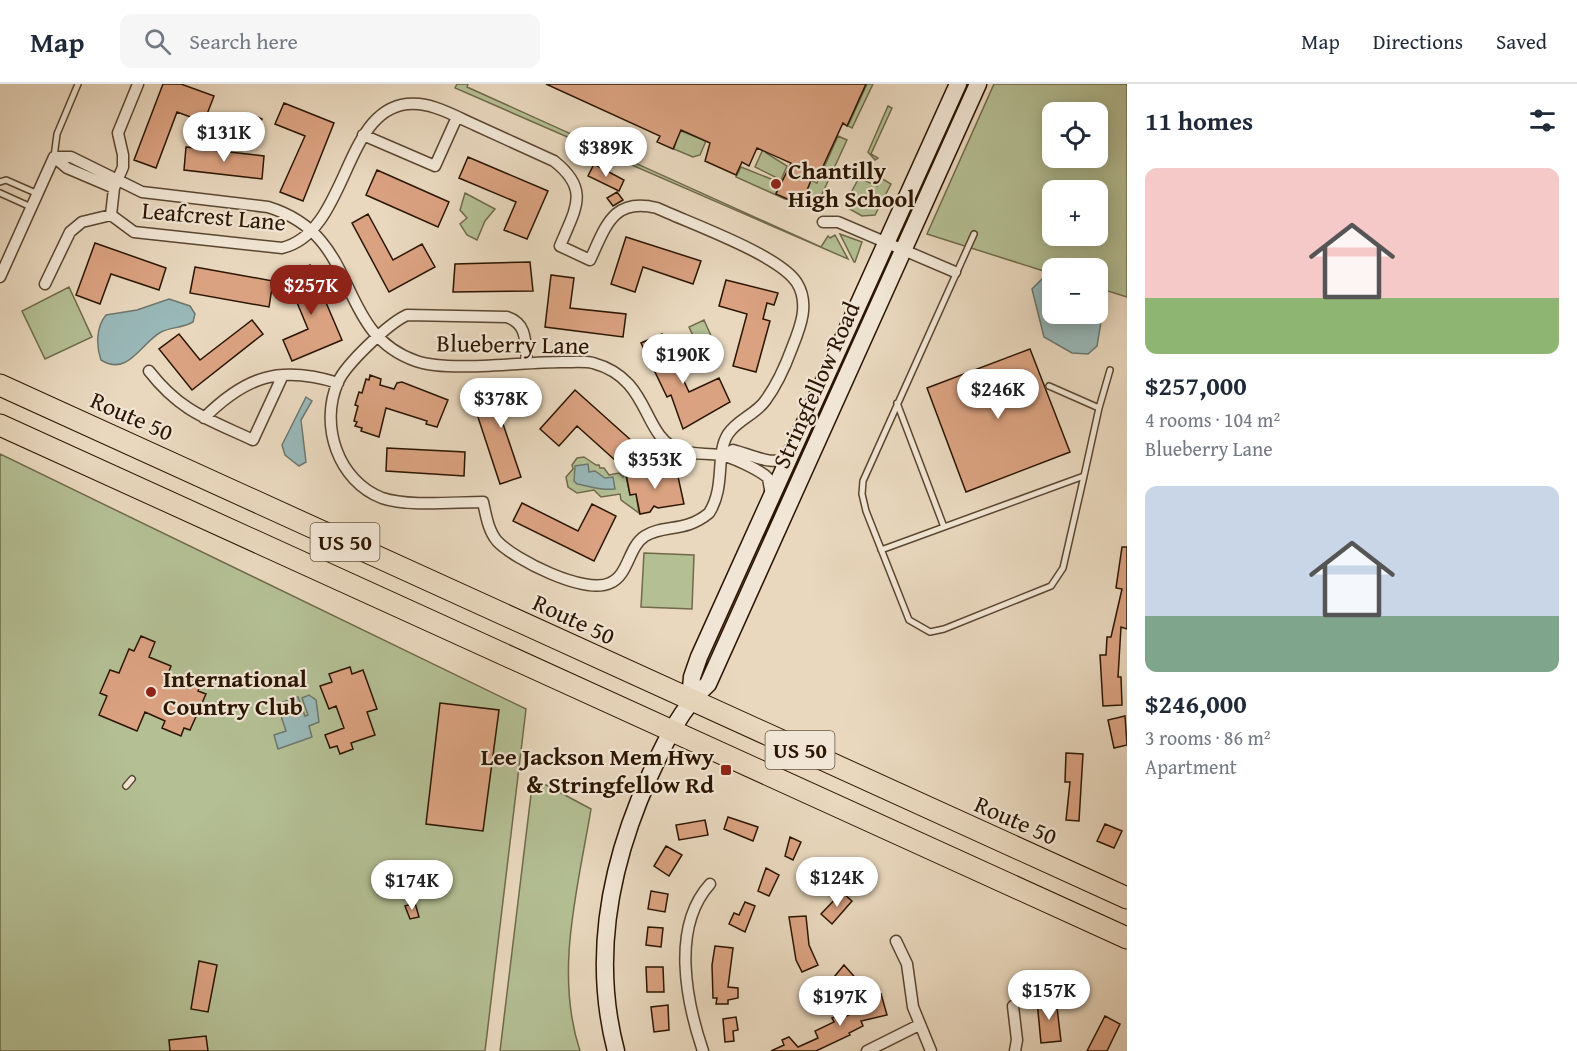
<!DOCTYPE html>
<html lang="en">
<head>
<meta charset="utf-8">
<style>
	:root { --surface:#fff; --page:#f6f6f7; --text:#1f2937; --muted:#747a83; --line:#e0e1e3; --accent:#8f2418 }
	body { margin:0; font-family:"Gentium Book Plus",serif; background:var(--page); color:var(--text); height:100vh; display:flex; flex-direction:column; font-size:22px; white-space:nowrap }
	* { box-sizing:border-box; margin:0 }
	p { font-size:20px; color:var(--muted) }
	.icon { flex:none; width:33px; height:33px; fill:none; stroke:currentColor; stroke-width:2; stroke-linecap:round; stroke-linejoin:round }
	.map { position:relative; flex:1; overflow:hidden }
	.panel { display:flex; flex-direction:column; background:var(--surface); width:450px }
	.panel>* { flex:none }
	.controls { position:absolute; left:1042px; top:18px; display:grid; gap:12px }
	.controls a { display:grid; place-items:center; width:66px; height:66px; border-radius:12px; background:var(--surface); box-shadow:0 3px 15px #0003; font-size:30px }
	.price { position:absolute; translate:-50% -51px; padding:0 14px; border-radius:21px; background:#fff; color:#222; font-size:20px; line-height:39px; filter:drop-shadow(0 2px 3px #0008) }
	.price::after { content:''; position:absolute; left:50%; top:36px; width:18px; height:14px; margin-left:-9px; background:inherit; clip-path:polygon(0 0,100% 0,50% 100%) }
	.price.current { background:var(--accent); color:#fff }
	ul { padding:0; list-style:none }
	li { display:grid; align-content:center; gap:12px; height:318px; padding:0 18px }
	li span { display:grid; place-items:center; height:186px; border-radius:12px; color:#555 }
	li>.icon { margin-inline-start:auto }
	span .icon { width:108px; height:108px; fill:#fffc; stroke-width:1 }
	li b { font-size:26px }
	h2 { display:flex; justify-content:space-between; align-items:center; height:72px; padding:0 18px; font-size:26px }
	header { display:flex; align-items:center; gap:36px; box-sizing:border-box; height:84px; padding:0 30px; background:var(--surface); border-bottom:2px solid var(--line) }
	header strong { font-size:28px }
	nav { display:flex; gap:33px; margin-inline-start:auto; font-size:21px }
	.search { width:420px; height:54px; background:var(--page); display:flex; align-items:center; gap:15px; box-sizing:border-box; padding:0 21px; border-radius:12px; color:var(--muted); font-size:22px }
	main { display:flex; flex:1; min-height:0 }
	.map>svg:first-child { display:block }
</style>
</head>
<body>
<header>
<strong>Map</strong>
<div class="search"><svg class="icon" aria-label="search" viewBox="0 0 24 24"><circle cx="10" cy="10" r="6"/><path d="M15 15l6 6"/></svg>Search here</div>
<nav><a>Map</a><a>Directions</a><a>Saved</a></nav>
</header>
<main>
<div class="map">
<svg width="1127" height="967" viewBox="0 0 1127 967">
	<rect width="100%" height="100%" fill="#e9d8be"/>
	<filter id="stains"><feTurbulence type="fractalNoise" baseFrequency=".00333" numOctaves="4"/><feColorMatrix values="0 0 0 0 .2 0 0 0 0 .09 0 0 0 0 .02 0 0 0 .5 -.17"/></filter>
	<radialGradient id="worn" r=".72"><stop offset=".6" stop-color="#630" stop-opacity="0"/><stop offset="1" stop-color="#630" stop-opacity=".3"/></radialGradient>
	<path fill="#b4bf94" stroke="#706a4a" stroke-width="1.5" fill-rule="evenodd" d="M457,0H468L467,3L821,163L828,152L830,154L835,151L848,175L455,4Z
		M867,0H873L852,44L848,42Z
		M994,0H1127V213L1098,204V184H1053V190L927,150ZM1053,28H1098V74H1053ZM1053,106H1098V152H1053Z
		M888,22L892,24L871,70L878,74L875,76L868,68Z
		M679,46L706,57L700,71L693,73L674,65Z
		M838,52L847,56L817,121C809,126 799,124 792,117L801,120L810,99L804,96L805,94L817,99Z
		M764,63L767,65L766,69L787,82L781,96L755,83Z
		M741,83L781,99L776,109L781,113L793,103L787,115H785L736,93Z
		M859,94L877,102L881,94L891,100L875,131L862,132L848,124V114Z
		M465,109L495,125L485,137L477,156L467,151L460,140L467,134L460,126Z
		M840,150L862,158L855,178H854Z
		M69,203L92,253L45,275L22,227Z
		M704,236L717,265L702,271L689,243Z
		M0,370L526,625L485,967H0Z
		M584,373L596,381H599L600,384H604L609,391L619,389L623,393L628,387L640,386L626,392L630,411L636,410L639,429L621,416L620,410L601,413L594,406L577,409L568,403L566,393L573,385L572,381L577,374Z
		M644,469L694,471L692,525L641,523Z
		M533,694L591,725C578,804 554,888 580,967H500Z"/>
	<path fill="#99b8b8" stroke="#6d776e" stroke-width="1.5" d="M1098,189L1105,192L1107,202L1097,262L1088,270L1072,269L1044,253L1032,205L1042,195L1053,194V230H1098Z
		M169,215L190,222L195,230L193,238C183,244 171,243 161,248C141,259 128,293 101,276C96,262 96,243 106,231L137,226Z
		M306,313L312,317L301,336L306,378L299,382L285,371L282,361Z
		M588,380L589,388L595,387L605,394L613,393L615,405C603,407 589,402 577,400L574,397L575,382Z
		M309,611L316,616L319,638L309,642L312,653L278,665L274,651L286,647L277,620L298,613L305,632L308,631L302,614Z"/>
	<path fill="#dba281" stroke="#2b1500" stroke-width="1.5" d="M163,0H181L214,12L204,38L177,28L156,84L134,76Z
		M546,0H866L847,42L843,39L819,91L814,89L801,121L776,110L791,79L757,64L749,82L742,78L736,91L705,77L710,59L681,46L673,65L657,58L660,52Z
		M284,19L334,39L303,117L280,108L305,52L275,40Z
		M253,31L262,35L255,49L247,45Z
		M186,63L264,72L262,95L184,86Z
		M468,73L548,107L527,155L504,146L516,118L459,94Z
		M594,80L624,96L619,107L588,92Z
		M377,86L449,118L438,143L366,111Z
		M617,108L623,116L613,122L607,114Z
		M368,130L393,176L422,160L435,183L389,208L352,139Z
		M626,153L701,177L693,200L643,183L635,208L611,200Z
		M95,159L166,184L159,206L111,190L100,220L76,211Z
		M530,178L533,207L453,208L455,180Z
		M310,181L342,256L292,277L283,256L308,245L286,192Z
		M195,183L273,197L269,223L190,209Z
		M551,191L574,194L570,224L626,230L623,253L545,243Z
		M726,196L778,209L774,221L767,219L763,235L770,237L756,288L733,282L747,230L719,222Z
		M252,236L263,250L192,306L159,265L179,250L200,276Z
		M662,250L689,308L719,294L730,318L683,345L671,311L667,313L641,259Z
		M1030,265L1070,368L966,408L927,304Z
		M370,291L381,295L380,301L394,305L397,299L402,298L448,316L437,343L426,340L427,337L386,324L379,353L361,347L362,344L355,342L357,338L354,337L358,322L355,321L359,308L362,309L366,295L369,296Z
		M521,302L529,325L501,334L521,393L500,400L473,318Z
		M575,306L633,358L616,377L577,342L559,362L540,345Z
		M387,364L465,368L464,392L386,387Z
		M641,384L653,390L657,385L663,390L677,388L684,420L658,424L654,422L650,428L640,430L636,410L630,411L626,390L639,388Z
		M522,419L578,447L592,420L616,432L594,477L513,437Z
		M1122,463H1127V545L1121,543L1118,593H1121L1122,621L1103,622L1100,571H1106L1107,553H1111L1122,505L1116,504Z
		M141,552L155,558L149,573L171,582L166,595L187,604L191,595L201,600L198,607L206,610L190,646L184,644L181,652L162,644L165,637L145,628L137,647L99,631L107,612L100,609L110,586L119,589L129,565L134,567Z
		M350,583L352,590L363,586L377,625L367,628L375,651L351,659L353,665L340,670L337,662L330,664L325,651L344,644L336,622L329,625L320,602L332,598L329,590Z
		M440,619L499,626L483,747L426,740Z
		M1125,632L1127,661L1114,664L1108,636Z
		M1066,669L1083,670L1079,737L1066,736L1070,698H1065Z
		M728,733L758,743L753,757L724,745Z
		M705,736L708,751L679,756L676,741Z
		M1105,740L1122,747L1114,764L1097,757Z
		M790,753L801,758L793,776L785,772Z
		M666,762L682,771L669,792L654,782Z
		M766,784L779,791L769,812L758,807Z
		M651,807L668,810L665,828L648,825Z
		M842,808L852,817L832,840L821,830Z
		M745,818L755,822L745,848L729,840L734,829L739,831Z
		M415,819L419,833L410,835L405,822Z
		M806,832L809,861L818,881L802,888L796,876L789,833Z
		M648,843L663,844L661,863L646,861Z
		M715,862L733,864L728,903L738,904V914L728,916V920H716L717,914H713L712,881Z
		M199,877L217,881L208,928L191,925Z
		M844,881L860,899L850,910L839,900L836,903L830,898Z
		M646,883H663L664,908H647Z
		M881,910L887,931L861,937L863,942L849,949L850,951L816,967H771L784,961L782,956L789,953L798,963L818,954L815,947L834,938L832,934L840,930L842,934L866,923L864,914Z
		M1056,915L1061,957L1041,959L1037,917Z
		M668,921L669,946L654,948L651,923Z
		M1105,932L1120,940L1107,967H1087Z
		M736,933L738,946L733,947L734,957L725,958L723,935Z
		M206,952L208,967H170L169,956Z"/>
	<g fill="none" stroke-linecap="round" stroke-linejoin="round">
		<g stroke="#5a4630" stroke-width="8">
			<path id="lane" d="M54,73L57,50L78,0
				M0,98L6,96L38,110
				M0,109L31,123
				M974,150L863,397L862,410L866,427L909,536L930,548L944,545L1051,502L1063,484L1084,392
				M1049,302L1099,324L1110,286
				M897,319L944,443
				M881,466L1084,392L1099,324
				M126,702L132,695"/>
		</g>
		<g stroke="#5a4630" stroke-width="13">
			<path id="street" d="M363,51L435,82L457,33
				M54,73H71L142,108L268,123C363,152 333,248 416,277C451,289 526,277 566,278C574,278 584,277 593,279C652,295 641,352 679,366C692,371 706,369 720,371C730,372 760,386 768,394L771,411
				M54,73L67,84L114,104
				M111,131L114,104L123,83V71L118,49L138,0
				M823,138H838L955,188
				M0,193L54,73
				M45,200L70,148L82,138L111,131L134,148L282,164C352,147 342,12 419,20C438,22 457,33 475,41C501,53 528,65 554,77C591,106 575,125 560,162L590,176C606,142 613,113 657,124C689,139 780,171 797,199C810,220 800,244 792,264C785,283 777,301 765,317C756,330 737,336 728,350C715,370 726,403 709,429C685,449 664,440 645,452C628,463 629,491 610,499C585,511 515,476 497,457C488,446 486,431 483,418C455,418 408,423 382,414C338,397 319,341 338,298C346,280 389,239 407,231L507,233C528,240 525,259 527,278
				M149,287C181,328 208,335 253,356L283,291
				M204,334C246,292 280,281 338,299
				M723,371L733,366C750,370 776,385 790,371
				M896,857L907,880L913,923L931,967
				M1013,922L1017,956L1015,967
				M703,967C686,917 671,843 710,800
				M867,967L919,941"/>
		</g>
		<g stroke="#2b1500" stroke-width="19">
			<path id="secondary" d="M690,616L692,593L699,573L958,0
				M616,967C591,872 610,779 650,691C665,658 681,624 708,600L978,0"/>
		</g>
		<g stroke="#2b1500" stroke-width="23">
			<path id="highway" d="M0,301L1127,814
				M0,341L1127,854"/>
		</g>
		<use href="#lane" stroke="#f1e6d5" stroke-width="5"/>
		<use href="#street" stroke="#f1e6d5" stroke-width="10"/>
		<use href="#secondary" stroke="#f1e6d5" stroke-width="16"/>
		<use href="#highway" stroke="#e9d8be" stroke-width="21"/>
	</g>
	<g fill="#8f2418" stroke="#f1e6d5" stroke-width="2">
		<circle cx="776" cy="100" r="6"/>
		<circle cx="151" cy="608" r="6"/>
		<rect x="720" y="680" width="12" height="12" rx="3"/>
	</g>
	<g text-anchor="middle" dominant-baseline="central" stroke-width="4.5" stroke-linejoin="round" paint-order="stroke">
		<g fill="#f1e6d5" stroke="#665440" stroke-width="1.5">
			<rect x="310.5" y="439" width="69" height="38" rx="4.5"/>
			<rect x="765.5" y="647" width="69" height="38" rx="4.5"/>
		</g>
		<g font-size="22" font-weight="bold" fill="#2b1500">
			<text x="345" y="458">US 50</text>
			<text x="800" y="666">US 50</text>
		</g>
		<g font-size="24" font-weight="bold" fill="#2b1500" stroke="#f1e6d5" text-anchor="start">
			<text x="788" y="86">Chantilly<tspan x="788" dy="28">High School</tspan></text>
			<text x="163" y="594">International<tspan x="163" dy="28">Country Club</tspan></text>
			<text x="714" y="672" text-anchor="end">Lee Jackson Mem Hwy<tspan x="714" dy="28">&amp; Stringfellow Rd</tspan></text>
		</g>
		<g font-size="24" fill="#2b1500" stroke="#f1e6d5">
			<text transform="translate(214 132) rotate(5)">Leafcrest Lane</text>
			<text transform="translate(513 260) rotate(1)">Blueberry Lane</text>
			<text transform="translate(816 301) rotate(-66)">Stringfellow Road</text>
			<text transform="translate(132 332) rotate(24)">Route 50</text>
			<text transform="translate(574 535) rotate(25)">Route 50</text>
			<text transform="translate(1016 736) rotate(24)">Route 50</text>
		</g>
	</g>
	<rect width="100%" height="100%" filter="url(#stains)"/>
	<rect width="100%" height="100%" fill="url(#worn)"/>
</svg>
<div class="controls">
<a><svg class="icon" aria-label="locate" viewBox="0 0 24 24"><circle cx="12" cy="12" r="6"/><path d="M12 2v4M12 18v4M2 12h4M18 12h4"/></svg></a>
<a>+</a>
<a>−</a>
</div>
<b class="price" style="left:224px;top:79px">$131K</b>
<b class="price" style="left:606px;top:94px">$389K</b>
<b class="price current" style="left:311px;top:232px">$257K</b>
<b class="price" style="left:683px;top:301px">$190K</b>
<b class="price" style="left:998px;top:336px">$246K</b>
<b class="price" style="left:501px;top:345px">$378K</b>
<b class="price" style="left:655px;top:406px">$353K</b>
<b class="price" style="left:837px;top:824px">$124K</b>
<b class="price" style="left:412px;top:827px">$174K</b>
<b class="price" style="left:1049px;top:937px">$157K</b>
<b class="price" style="left:840px;top:943px">$197K</b>
</div>
<section class="panel">
<h2>11 homes<svg class="icon" aria-label="filters" viewBox="0 0 24 24"><path d="M4 7h16M4 17h16"/><circle cx="9" cy="7" r="2"/><circle cx="15" cy="17" r="2"/></svg></h2>
<ul>
<li><span style="background:linear-gradient(#f6c9c9 70%,#8fb573 0)"><svg class="icon" aria-label="home" viewBox="0 0 24 24"><path d="M3 11l9-7 9 7M6 9v11h12V9"/></svg></span><div><b>$257,000</b><p>4 rooms · 104 m²</p><p>Blueberry Lane</p></div></li>
<li><span style="background:linear-gradient(#c9d6e8 70%,#7fa58c 0)"><svg class="icon" aria-label="home" viewBox="0 0 24 24"><path d="M3 11l9-7 9 7M6 9v11h12V9"/></svg></span><div><b>$246,000</b><p>3 rooms · 86 m²</p><p>Apartment</p></div></li>
</ul>
</section>
</main>
</body>
</html>
